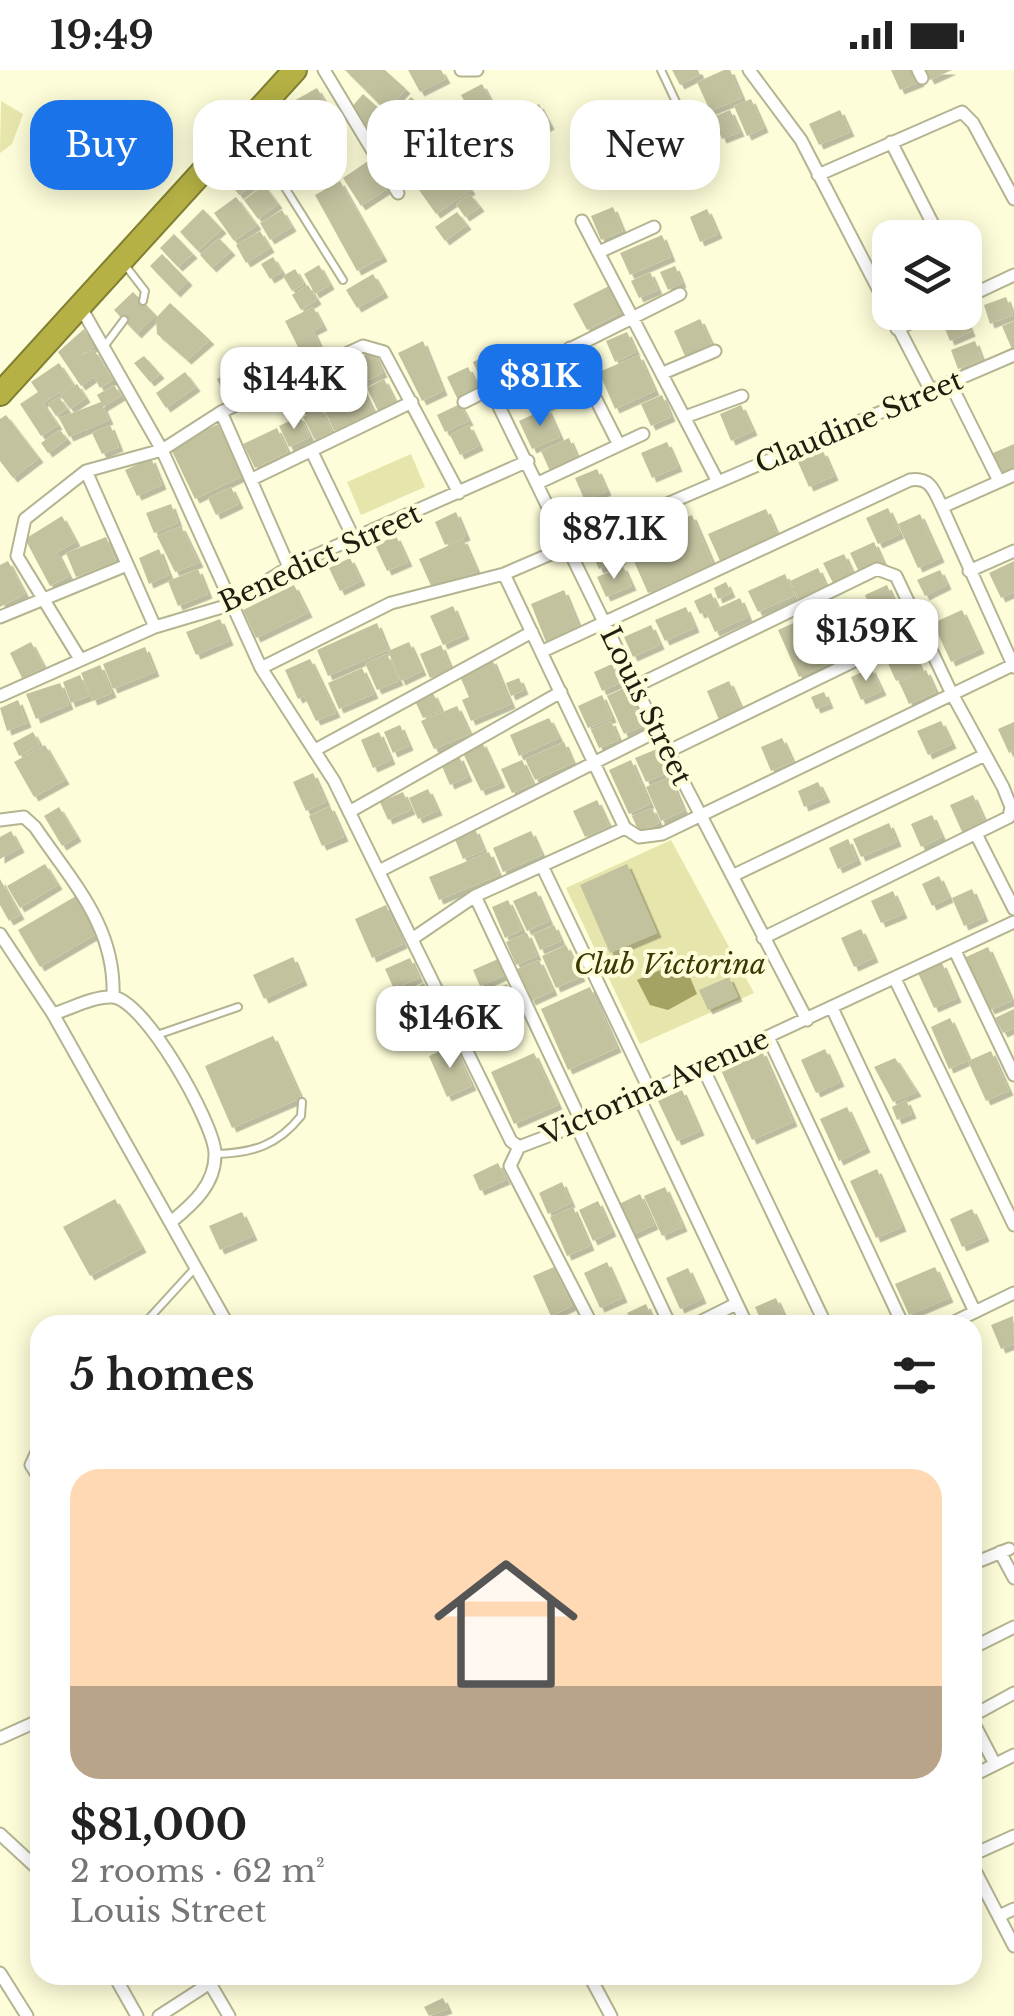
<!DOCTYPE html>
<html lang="en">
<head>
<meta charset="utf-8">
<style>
	:root { --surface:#fff; --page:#f2f2f2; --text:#222; --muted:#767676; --accent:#1a73e8 }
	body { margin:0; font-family:"Libre Baskerville",serif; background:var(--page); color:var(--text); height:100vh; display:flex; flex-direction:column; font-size:38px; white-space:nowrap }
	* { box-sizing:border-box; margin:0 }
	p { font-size:32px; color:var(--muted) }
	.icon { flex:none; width:55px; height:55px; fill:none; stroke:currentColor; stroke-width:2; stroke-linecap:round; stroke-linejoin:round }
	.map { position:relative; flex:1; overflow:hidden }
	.drawer { position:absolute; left:30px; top:1245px; width:952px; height:670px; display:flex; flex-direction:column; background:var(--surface); border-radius:30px; box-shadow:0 5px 25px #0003 }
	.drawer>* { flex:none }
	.banner { position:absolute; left:30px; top:30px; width:955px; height:90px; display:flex; gap:20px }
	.controls { position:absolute; left:872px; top:150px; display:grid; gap:20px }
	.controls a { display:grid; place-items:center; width:110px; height:110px; border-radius:20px; background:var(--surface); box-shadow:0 5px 25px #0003; font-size:50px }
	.price { position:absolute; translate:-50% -85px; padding:0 22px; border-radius:20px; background:#fff; color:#222; font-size:32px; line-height:65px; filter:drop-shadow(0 2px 5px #0008) }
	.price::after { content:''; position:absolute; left:50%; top:60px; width:30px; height:22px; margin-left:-15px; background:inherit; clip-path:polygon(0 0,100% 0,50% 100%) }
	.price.current { background:var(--accent); color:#fff }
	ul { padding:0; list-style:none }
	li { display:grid; align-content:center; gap:20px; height:530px; padding:0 40px }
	li span { display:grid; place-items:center; height:310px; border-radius:30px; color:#555 }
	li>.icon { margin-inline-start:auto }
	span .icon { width:180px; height:180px; fill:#fffc; stroke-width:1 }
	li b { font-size:42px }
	h2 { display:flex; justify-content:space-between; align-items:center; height:120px; padding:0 40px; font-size:42px }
	.tag { padding:0 35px; border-radius:30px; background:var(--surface); box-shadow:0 5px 25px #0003; font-size:35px; line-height:90px }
	.tag.current { background:var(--accent); color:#fff }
	.status { display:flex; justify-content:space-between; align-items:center; height:70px; padding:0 50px; background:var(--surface); direction:ltr }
	.status svg { height:28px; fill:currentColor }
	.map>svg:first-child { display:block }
</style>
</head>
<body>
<div class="status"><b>19:49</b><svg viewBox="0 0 49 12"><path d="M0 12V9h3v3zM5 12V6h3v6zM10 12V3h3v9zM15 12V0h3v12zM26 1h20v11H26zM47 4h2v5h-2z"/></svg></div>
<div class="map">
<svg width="1014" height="1946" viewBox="0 0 1014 1946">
	<defs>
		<filter id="shadow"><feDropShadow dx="4.5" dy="4.5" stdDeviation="0" flood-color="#0004"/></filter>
	</defs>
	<rect width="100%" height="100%" fill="#fdfdd9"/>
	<path fill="#e6e5ab" d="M1,31L23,44L12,74L0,83Z
		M411,384L425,417L361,445L347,412Z
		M671,770L754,923L640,974L566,818Z"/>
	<path fill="#a5a363" d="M665,898L687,900L697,924L668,940L650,935L637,910Z"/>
	<path fill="#c2c29f" filter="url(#shadow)" d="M345,0H385L406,19L386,41Z
		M408,0H441L446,9L420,22Z
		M672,0H698L700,5L680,15Z
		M724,0H730L742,28L710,41L697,12Z
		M891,0H915L920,12L900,20Z
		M925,0H952L930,10Z
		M482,14L496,40L475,51L461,25Z
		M317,18L325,32L300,46L292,32Z
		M363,24L386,45L372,61L349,40Z
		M411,27L425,39L409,58L395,45Z
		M751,29L764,58L747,66L734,36Z
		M539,34L550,55L534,64L523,42Z
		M331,36L339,51L316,64L307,49Z
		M730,40L740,62L722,69L713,47Z
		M840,40L850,62L819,75L809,54Z
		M300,60L327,86L300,115L273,88Z
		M430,62L471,120L436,144L395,86Z
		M702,76L707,86L698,90L693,79Z
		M250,88L264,107L239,125L225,106Z
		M368,91L387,119L361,136L343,108Z
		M340,111L383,187L357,201L315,125Z
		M264,115L278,134L258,149L244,130Z
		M470,124L480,137L465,147L456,134Z
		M236,127L257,155L234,171L214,143Z
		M613,137L623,161L601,170L591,146Z
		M203,139L222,159L198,181L180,162Z
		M707,139L718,164L700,172L690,147Z
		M282,140L292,157L270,170L260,153Z
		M457,142L467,155L445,171L435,157Z
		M260,161L270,178L246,193L236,175Z
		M174,164L193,184L178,197L160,178Z
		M662,165L671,187L630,205L620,183Z
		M219,168L231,181L212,198L200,185Z
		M162,184L188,211L176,223L150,196Z
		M273,187L282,202L270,209L261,194Z
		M319,195L330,215L315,224L304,204Z
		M675,196L682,213L668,220L660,202Z
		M295,199L304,214L292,221L283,206Z
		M650,202L658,220L639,228L631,211Z
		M373,204L384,223L357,238L346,220Z
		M308,215L317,230L301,240L292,225Z
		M609,216L622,242L587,260L573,234Z
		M133,222L156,245L137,264L114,240Z
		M1006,227L1013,245L990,254L984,235Z
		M170,233L210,270L187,290L157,264L156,248Z
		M313,237L323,256L313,261L324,285L306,293L285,251Z
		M963,242L971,262L950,271L941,249Z
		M700,249L712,275L685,286L674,261Z
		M1014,251V284L1002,256Z
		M84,259L95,276L79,286L94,280L113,310L100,318L94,307L81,316L58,282Z
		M627,262L636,282L615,292L606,271Z
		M423,271L443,321L422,331L398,283Z
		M975,271L982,290L958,299L951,280Z
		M373,281L383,303L345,321L335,299Z
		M494,282L505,303L483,314L473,292Z
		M639,285L655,321L615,339L599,302Z
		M144,286L160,304L150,312L134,293Z
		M59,293L73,314L43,333L58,355L41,366L20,334L38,322L31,312Z
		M468,297L479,319L458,330L447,307Z
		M237,299L248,323L228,332L217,309Z
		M185,302L196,317L166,338L156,323Z
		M333,303L342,323L321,334L311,313Z
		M558,304L568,327L546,337L535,314Z
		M384,309L396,333L378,341L367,318Z
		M77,314L86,328L70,339L60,325Z
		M114,315L121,326L103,337L109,350L69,367L59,348L101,332L97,325Z
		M308,315L318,334L302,342L293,322Z
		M362,318L374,342L334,361L323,336Z
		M662,325L671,347L651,356L641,334Z
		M59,327L67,339L56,346L48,334Z
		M460,334L469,351L445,362L437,345Z
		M741,335L753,361L731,371L720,344Z
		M321,338L332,362L315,370L303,347Z
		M547,338L560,367L532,379L519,351Z
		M6,345L39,388L13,408L0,391V349Z
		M300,346L310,367L289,377L279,356Z
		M218,354L243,406L195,429L170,377Z
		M110,355L119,377L102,384L92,363Z
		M469,355L479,376L460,385L450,365Z
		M277,358L288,382L255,398L243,374Z
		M60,360L67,369L48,383L41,373Z
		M569,368L578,389L550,401L541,381Z
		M667,372L678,397L652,408L641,383Z
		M1014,374V400L1003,405L993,383Z
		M823,381L834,406L809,417L798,392Z
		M151,388L162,415L137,426L125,400Z
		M597,399L607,421L585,431L575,408Z
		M231,417L239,434L216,445L208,428Z
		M171,434L178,453L154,463L146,443Z
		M888,438L900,464L878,474L866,448Z
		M766,439L779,468L721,493L708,464Z
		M456,442L466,466L445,475L435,452Z
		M920,444L940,488L918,498L898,454Z
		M692,445L713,494L648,523L626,473Z
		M62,446L76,472L57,482L69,506L50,516L25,469Z
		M181,456L199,493L175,502L157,466Z
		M396,466L408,492L387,501L375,475Z
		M106,467L116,491L76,507L66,483Z
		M463,469L477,501L433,520L419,489Z
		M613,470L621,490L599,499L590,480Z
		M874,472L883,492L859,502L850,483Z
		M159,479L169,505L149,514L139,488Z
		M844,484L853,504L833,513L823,493Z
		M350,488L361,511L340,521L329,498Z
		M8,491L25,524L0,537V495Z
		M1014,491V522L1001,528L989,503Z
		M623,496L632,516L606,527L597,507Z
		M818,498L827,518L798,530L790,511Z
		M198,499L208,524L178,536L168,511Z
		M940,500L947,515L925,526L917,510Z
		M785,504L794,526L758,542L748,521Z
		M726,512L731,523L718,529L714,518Z
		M294,515L308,543L256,568L243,540Z
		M887,515L902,549L880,559L865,525Z
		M564,520L580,559L546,572L531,534Z
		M711,523L718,538L740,528L748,547L715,562L706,542L700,544L694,531Z
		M453,536L465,565L443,575L430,546Z
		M686,537L695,558L665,571L655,550Z
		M962,540L980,579L951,592L933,553Z
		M821,541L842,588L799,607L778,560Z
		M220,549L229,571L196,585L186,562Z
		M377,553L388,580L328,606L317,580Z
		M651,555L660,575L633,587L624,567Z
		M31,572L44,597L22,608L10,583Z
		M409,572L422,601L401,611L388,581Z
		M441,575L451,599L430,608L420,584Z
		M145,577L155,602L113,619L103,594Z
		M912,580L921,600L896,611L887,591Z
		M387,584L399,611L377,620L365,593Z
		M310,589L336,643L316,651L304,626L298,629L285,600Z
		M492,589L511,634L471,651L462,630L469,627L459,604Z
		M612,594L620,613L602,621L594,602Z
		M100,595L112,623L93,631L81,603Z
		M362,598L374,624L339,639L328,613Z
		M871,598L882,621L861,630L851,607Z
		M926,600L936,622L909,634L899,612Z
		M80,605L89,626L71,633L63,612Z
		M519,608L524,620L511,626L506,613Z
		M729,611L742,640L719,650L707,621Z
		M60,613L69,635L36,649L26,624Z
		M626,617L643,656L624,664L607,626Z
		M824,622L829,634L816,639L811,627Z
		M433,623L441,640L423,648L415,631Z
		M602,625L612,648L588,658L578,636Z
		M18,630L27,653L7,661L0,638Z
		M457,636L470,664L434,679L421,651Z
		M549,648L559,668L519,686L510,665Z
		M611,651L619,670L599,678L591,660Z
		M941,651L952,674L928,685L917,661Z
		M1014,652V680L1009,683L998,659Z
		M400,655L409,676L393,683L384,662Z
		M33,662L40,675L19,686L13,673Z
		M379,662L391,690L373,698L361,670Z
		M782,668L793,692L771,701L761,677Z
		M482,672L501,713L481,721L462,681Z
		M564,672L573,693L535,710L525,689Z
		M45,675L65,710L34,727L14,692Z
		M657,679L667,703L646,712L635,688Z
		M459,686L468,707L450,715L441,694Z
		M522,690L533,714L512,723L501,699Z
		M631,690L650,734L629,744L609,700Z
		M313,703L326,732L306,741L293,712Z
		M670,707L684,741L661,751L646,717Z
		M818,712L826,728L804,737L798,721Z
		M428,719L438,741L418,749L409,728Z
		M403,722L411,740L388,750L380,732Z
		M973,725L986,754L963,764L950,735Z
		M597,730L609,756L585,767L573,741Z
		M330,736L344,767L322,776L309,746Z
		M59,737L77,767L62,776L44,746Z
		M652,738L659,753L639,762L632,746Z
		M932,745L942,767L921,777L911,754Z
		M889,753L897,772L861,787L853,769Z
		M475,759L484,781L463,789L454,767Z
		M11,761L20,778L0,789V767Z
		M531,761L542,785L503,802L493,778Z
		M848,769L857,790L838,799L829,778Z
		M489,782L499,805L439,830L429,807Z
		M45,794L58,815L20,838L7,816Z
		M627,794L657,863L610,883L580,815Z
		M939,806L949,828L932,836L922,814Z
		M0,809L20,845L9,851L0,835Z
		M972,819L984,847L964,856L952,828Z
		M536,821L549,851L527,861L513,831Z
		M893,821L903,844L881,853L871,831Z
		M76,826L98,863L40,897L18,860Z
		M508,830L522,860L505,868L492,837Z
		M386,835L403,874L372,888L355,849Z
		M554,855L561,871L540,880L533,864Z
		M861,859L874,888L854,897L841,868Z
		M527,863L537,886L516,895L506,872Z
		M566,875L581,907L556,918L542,886Z
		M988,877L1012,931L990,940L966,887Z
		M293,887L303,911L264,929L253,905Z
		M410,888L419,908L394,919L385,899Z
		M498,889L505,905L480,916L473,900Z
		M539,890L553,921L531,931L517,899Z
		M942,893L957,928L934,938L918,903Z
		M729,907L738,927L708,940L699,920Z
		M424,913L433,935L410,945L401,924Z
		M507,914L512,927L501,932L495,919Z
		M590,917L617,978L568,1000L541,939Z
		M503,935L510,951L485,963L478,947Z
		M437,938L445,955L424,964L416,947Z
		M1014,939V958L1003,963L995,948Z
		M950,948L969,990L949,999L931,957Z
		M273,966L301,1028L232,1058L205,996Z
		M453,975L472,1016L447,1027L429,986Z
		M825,979L840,1012L816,1023L801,990Z
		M762,981L793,1052L752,1070L721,1000Z
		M991,981L1009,1021L986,1031L968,991Z
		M534,983L558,1035L514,1054L491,1002Z
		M895,988L917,1022L893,1032L874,997Z
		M682,1020L700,1061L677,1071L658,1031Z
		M906,1030L912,1044L897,1050L892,1037Z
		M847,1037L866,1078L839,1091L820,1049Z
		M498,1093L506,1110L480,1121L473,1105Z
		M877,1099L902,1157L876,1168L850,1111Z
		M562,1112L571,1133L548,1144L539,1123Z
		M665,1117L683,1157L662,1166L644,1126Z
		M640,1124L654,1155L632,1165L619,1134Z
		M115,1129L142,1178L90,1206L63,1157Z
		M598,1131L612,1162L593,1171L579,1140Z
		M573,1137L590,1176L567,1186L550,1147Z
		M972,1139L985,1167L962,1177L950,1149Z
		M242,1142L253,1166L220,1180L209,1156Z
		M607,1192L623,1228L600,1238L584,1203Z
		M554,1197L572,1236L551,1246L533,1206Z
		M935,1197L949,1228L909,1245L895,1214Z
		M688,1198L702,1229L680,1239L666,1208Z
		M776,1228L787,1252L763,1255L755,1237Z
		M646,1234L655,1255H633L627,1243Z
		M1013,1246L1014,1274L1001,1279L991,1255Z
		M443,1928L448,1939L429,1946L424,1937Z"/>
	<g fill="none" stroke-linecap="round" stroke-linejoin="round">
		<g stroke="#b4b492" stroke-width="10">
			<path id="lane" d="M661,0L678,36
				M245,64L262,81L343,210
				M125,195L145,221L143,231
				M106,274L124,250
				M157,965L238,937
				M217,1084C253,1083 278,1075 301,1046L302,1032
				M143,1255L196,1197"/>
		</g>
		<g stroke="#b4b492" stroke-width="15">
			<path id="street" d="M324,0L398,123
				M461,0H477
				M749,0L801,70L931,321
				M918,0L922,8
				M891,72L940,168
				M818,105L962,42L973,53L1014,129
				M582,151L718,412
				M599,182L654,157
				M965,228L1014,205
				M80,236L162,380L261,598L334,711L511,1071L519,1077L582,1053L1014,852
				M897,259L933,242
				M570,278L619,375
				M663,303L715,281
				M950,313L999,411
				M490,318L657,661L807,950
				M464,332L680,224
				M221,342L289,497
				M685,347L742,326
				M312,382L354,469
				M86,401L155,557
				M252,409L412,332
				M538,413L643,364
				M942,437L1014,405
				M969,501L1014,481
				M504,504L625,758L639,767L662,764L1013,595
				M0,547L127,495
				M543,581L910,410C931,407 934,421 942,437L1014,597
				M80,589L17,486L25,449L86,401L162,380L221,342L363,276L384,282L459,423
				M261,598L391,533L504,504L1014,285
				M636,616L877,499L896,506L951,622L1003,717L1011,737L1009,747L763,868
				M0,626L155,557L229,535L289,497L528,391
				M315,680L532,562
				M669,681L920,559
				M349,742L561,622
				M0,750L24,747L35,757C73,813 116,857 113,927
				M977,766L1014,839
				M543,798L649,1019
				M379,801L657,661
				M732,806L985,685
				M475,826L582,1053
				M0,864L53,944L228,1255
				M412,869L475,826L625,758
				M955,881L1014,1005
				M895,909L1014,1155
				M832,938L975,1242
				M53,944C70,939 94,926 112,927C144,928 214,1053 215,1083C216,1114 193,1134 171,1152
				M768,967L903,1255
				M702,996L826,1255
				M638,1025L747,1255
				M576,1055L670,1255
				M519,1077L510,1096L592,1255
				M694,1255L736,1234
				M948,1255L1014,1223
				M40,1375L31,1395L40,1409
				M1000,1482L1014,1508
				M972,1494L1009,1479
				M972,1578L1014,1557
				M972,1646L1014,1623
				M972,1650L995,1694
				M0,1668L40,1650
				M972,1706L1014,1685
				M0,1764L40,1801
				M972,1785L1014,1766
				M972,1795L1014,1876
				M999,1846L1014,1839
				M0,1903L27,1946
				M114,1905L137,1946
				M205,1905L229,1946
				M589,1905L611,1946
				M159,1946L210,1913"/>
		</g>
		<g stroke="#807e32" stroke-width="26">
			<path id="highway" d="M0,324L295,0"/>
		</g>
		<use href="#lane" stroke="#fff" stroke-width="6"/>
		<use href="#street" stroke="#fff" stroke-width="11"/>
		<use href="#highway" stroke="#b5b145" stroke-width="22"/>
	</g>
	<g text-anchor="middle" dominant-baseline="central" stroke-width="8" stroke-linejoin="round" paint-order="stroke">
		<g font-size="28" fill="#1e1e10" stroke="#fdfdd9">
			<text transform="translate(859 352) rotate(-23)">Claudine Street</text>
			<text transform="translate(320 488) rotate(-25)">Benedict Street</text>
			<text transform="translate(646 636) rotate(64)">Louis Street</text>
			<text transform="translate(655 1017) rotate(-24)">Victorina Avenue</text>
		</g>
		<g font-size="28" font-style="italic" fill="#3a3802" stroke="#fdfdd9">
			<text x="670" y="894">Club Victorina</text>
		</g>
	</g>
</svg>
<div class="controls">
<a><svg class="icon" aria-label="layers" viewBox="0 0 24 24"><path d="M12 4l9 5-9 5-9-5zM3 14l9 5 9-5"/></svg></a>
</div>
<b class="price current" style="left:540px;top:359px">$81K</b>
<b class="price" style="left:294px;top:362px">$144K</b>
<b class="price" style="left:614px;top:512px">$87.1K</b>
<b class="price" style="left:866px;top:614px">$159K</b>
<b class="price" style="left:450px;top:1001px">$146K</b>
<div class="banner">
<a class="tag current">Buy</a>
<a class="tag">Rent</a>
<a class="tag">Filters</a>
<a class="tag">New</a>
</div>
<section class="drawer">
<h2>5 homes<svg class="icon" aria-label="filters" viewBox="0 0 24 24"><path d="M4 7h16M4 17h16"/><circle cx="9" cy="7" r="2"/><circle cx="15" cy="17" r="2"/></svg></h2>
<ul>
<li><span style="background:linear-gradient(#ffd9b3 70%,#b9a48a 0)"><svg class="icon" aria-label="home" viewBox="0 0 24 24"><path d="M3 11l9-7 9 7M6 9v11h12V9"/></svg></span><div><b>$81,000</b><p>2 rooms · 62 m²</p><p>Louis Street</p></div></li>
</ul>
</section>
</div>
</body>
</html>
